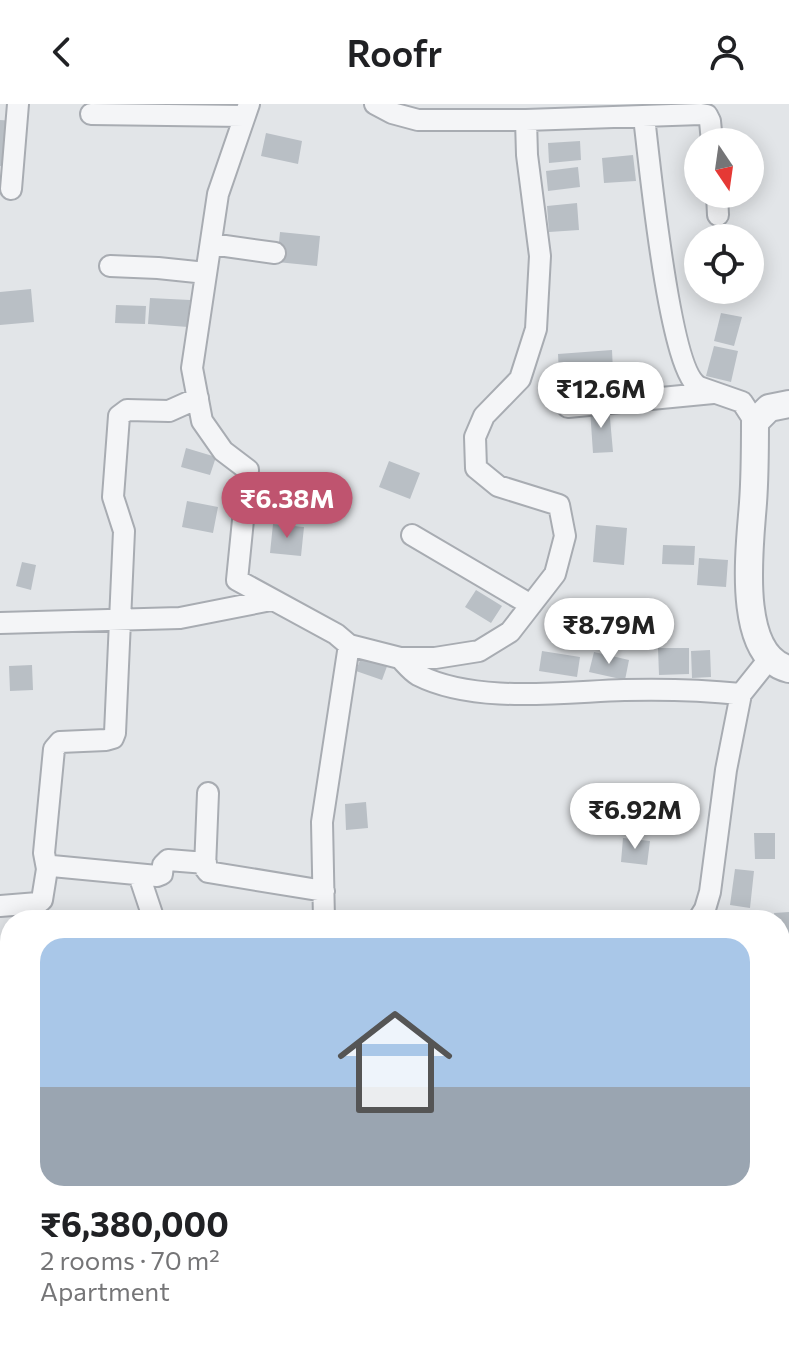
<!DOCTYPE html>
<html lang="en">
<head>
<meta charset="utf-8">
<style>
	:root { --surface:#fff; --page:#f2f2f2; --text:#202124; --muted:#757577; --line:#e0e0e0; --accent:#bf546f }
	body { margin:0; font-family:Commissioner,sans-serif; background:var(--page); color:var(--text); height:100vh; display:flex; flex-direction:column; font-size:30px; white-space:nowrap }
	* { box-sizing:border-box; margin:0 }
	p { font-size:26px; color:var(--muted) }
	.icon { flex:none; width:44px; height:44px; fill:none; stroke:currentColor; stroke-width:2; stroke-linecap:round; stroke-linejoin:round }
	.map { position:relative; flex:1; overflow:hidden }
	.drawer { position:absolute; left:0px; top:806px; width:790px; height:440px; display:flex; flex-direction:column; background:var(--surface); border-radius:32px 32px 0 0; box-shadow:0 4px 20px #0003 }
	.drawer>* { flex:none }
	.needle { width:52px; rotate:167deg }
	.tools { position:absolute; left:684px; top:24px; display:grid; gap:16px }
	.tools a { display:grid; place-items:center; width:80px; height:80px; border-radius:50%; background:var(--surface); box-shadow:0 4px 20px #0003; font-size:40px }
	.price { position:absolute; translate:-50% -68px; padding:0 18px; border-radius:28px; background:#fff; color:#222; font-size:26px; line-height:52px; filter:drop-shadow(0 2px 4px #0008) }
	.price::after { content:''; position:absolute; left:50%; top:48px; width:24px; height:18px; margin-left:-12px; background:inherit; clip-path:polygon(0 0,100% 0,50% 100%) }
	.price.on { background:var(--accent); color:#fff }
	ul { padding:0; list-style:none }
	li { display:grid; align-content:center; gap:16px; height:424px; padding:0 40px }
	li+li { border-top:2px solid var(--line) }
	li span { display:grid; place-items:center; height:248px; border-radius:24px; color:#555 }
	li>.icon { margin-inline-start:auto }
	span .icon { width:144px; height:144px; fill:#fffc; stroke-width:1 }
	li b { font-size:34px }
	header { display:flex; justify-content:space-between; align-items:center; height:104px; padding:0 40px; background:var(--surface); font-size:36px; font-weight:600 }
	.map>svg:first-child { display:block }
</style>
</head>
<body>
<header><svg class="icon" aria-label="back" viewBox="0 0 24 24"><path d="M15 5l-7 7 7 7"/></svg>Roofr<svg class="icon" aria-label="person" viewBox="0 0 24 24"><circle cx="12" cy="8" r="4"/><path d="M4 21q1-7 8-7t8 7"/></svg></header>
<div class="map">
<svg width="789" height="1246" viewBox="0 0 789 1246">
	<rect width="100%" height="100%" fill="#e2e5e8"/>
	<path fill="#b9bfc5" d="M0,16L15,17L10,63L0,62Z
		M266,29L302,37L298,60L261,52Z
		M580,37L581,56L549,59L548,39Z
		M633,51L636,77L604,79L602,54Z
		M578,63L580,83L548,87L546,67Z
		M577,99L579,126L549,128L547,102Z
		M280,128L320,132L317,162L277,158Z
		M31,185L34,218L0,221V188Z
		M150,194L190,196L188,223L148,220Z
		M116,201L146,202L145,220L115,219Z
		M721,209L742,213L734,242L714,237Z
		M714,242L738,247L731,278L706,272Z
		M612,246L613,268L559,271L558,250Z
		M609,303L613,348L593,349L590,305Z
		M186,344L216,353L210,371L181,363Z
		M389,357L420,369L410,395L379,383Z
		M276,385L305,386L304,414L275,413Z
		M187,397L218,403L213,429L182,423Z
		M273,420L304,423L301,452L270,449Z
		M596,421L627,424L624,461L593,458Z
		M663,441L695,442L694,461L662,460Z
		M699,454L728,456L726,483L697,481Z
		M22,458L36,461L31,486L16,482Z
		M476,486L502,502L491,519L465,503Z
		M658,544H689V570L659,571Z
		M710,546L711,573L692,574L691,547Z
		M542,547L580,553L577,573L539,567Z
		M363,548L389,557L382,576L356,567Z
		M594,548L629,556L625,576L589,568Z
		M32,561L33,586L10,587L9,562Z
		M366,698L368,724L346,726L345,700Z
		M754,729H775V755H755Z
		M623,734L650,737L647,761L621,758Z
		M735,765L754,767L750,804L730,801Z
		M789,808V832H780V816H775L774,809Z
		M409,1236H464L463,1246H408Z"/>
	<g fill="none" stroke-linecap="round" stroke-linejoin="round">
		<g stroke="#a8acb2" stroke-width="24">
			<path id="minor" d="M249,0L218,90L192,264L202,317L223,347L248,366L237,476L336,530L349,541L322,718L324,816
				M375,0L392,9L418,16H526L701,10L707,11L710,17L712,38
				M91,10L243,12
				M644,13C649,54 669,266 699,283L742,298L755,318
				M11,85L18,0
				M717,90L718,111
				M211,140L275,149
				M110,162L158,164L206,169
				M568,303L713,289
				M412,431L531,501
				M0,519L180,514L271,496
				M349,541L400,554H435L479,547L510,528L555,470L565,432L559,401L498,382L476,364L475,333L484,312L520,275L536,225L540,152L527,51L526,16
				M400,554C405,559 411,567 418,571C475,600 562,588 624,586C664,585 702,586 741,590
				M208,689L205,764L208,768L324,787
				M47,765L44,749L54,645L60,638L106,636L113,634L115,629L124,427L113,393L119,312L127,306L169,307L198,294
				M139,771L154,816
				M0,802L38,799L42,796L47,765L52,762L157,772L162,770L163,761L168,756L206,759
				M698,816L705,805L710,788L726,666L741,590L769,555
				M0,896H10
				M780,909L789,908
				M312,1246L314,1236"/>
		</g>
		<g stroke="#a8acb2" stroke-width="30">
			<path id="tertiary" d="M789,300L769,304L755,318C755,345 755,372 753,399C750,441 735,552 789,565"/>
		</g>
		<use href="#minor" stroke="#f4f5f7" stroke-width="20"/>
		<use href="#tertiary" stroke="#f4f5f7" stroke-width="26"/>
	</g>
</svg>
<div class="tools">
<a><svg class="needle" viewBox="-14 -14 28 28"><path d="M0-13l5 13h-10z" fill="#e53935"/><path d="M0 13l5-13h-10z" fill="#757577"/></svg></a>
<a><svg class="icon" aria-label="locate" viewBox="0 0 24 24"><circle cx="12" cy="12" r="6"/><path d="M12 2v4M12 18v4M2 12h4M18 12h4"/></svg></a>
</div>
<b class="price" style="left:601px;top:326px">₹12.6M</b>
<b class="price on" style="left:287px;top:436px">₹6.38M</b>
<b class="price" style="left:609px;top:562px">₹8.79M</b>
<b class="price" style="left:635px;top:747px">₹6.92M</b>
<section class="drawer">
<ul>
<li><span style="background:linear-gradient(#a9c7e8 60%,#9aa5b1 0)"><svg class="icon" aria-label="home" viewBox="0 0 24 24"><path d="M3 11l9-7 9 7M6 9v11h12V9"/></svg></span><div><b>₹6,380,000</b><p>2 rooms · 70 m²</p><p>Apartment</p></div></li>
</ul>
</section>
</div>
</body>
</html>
